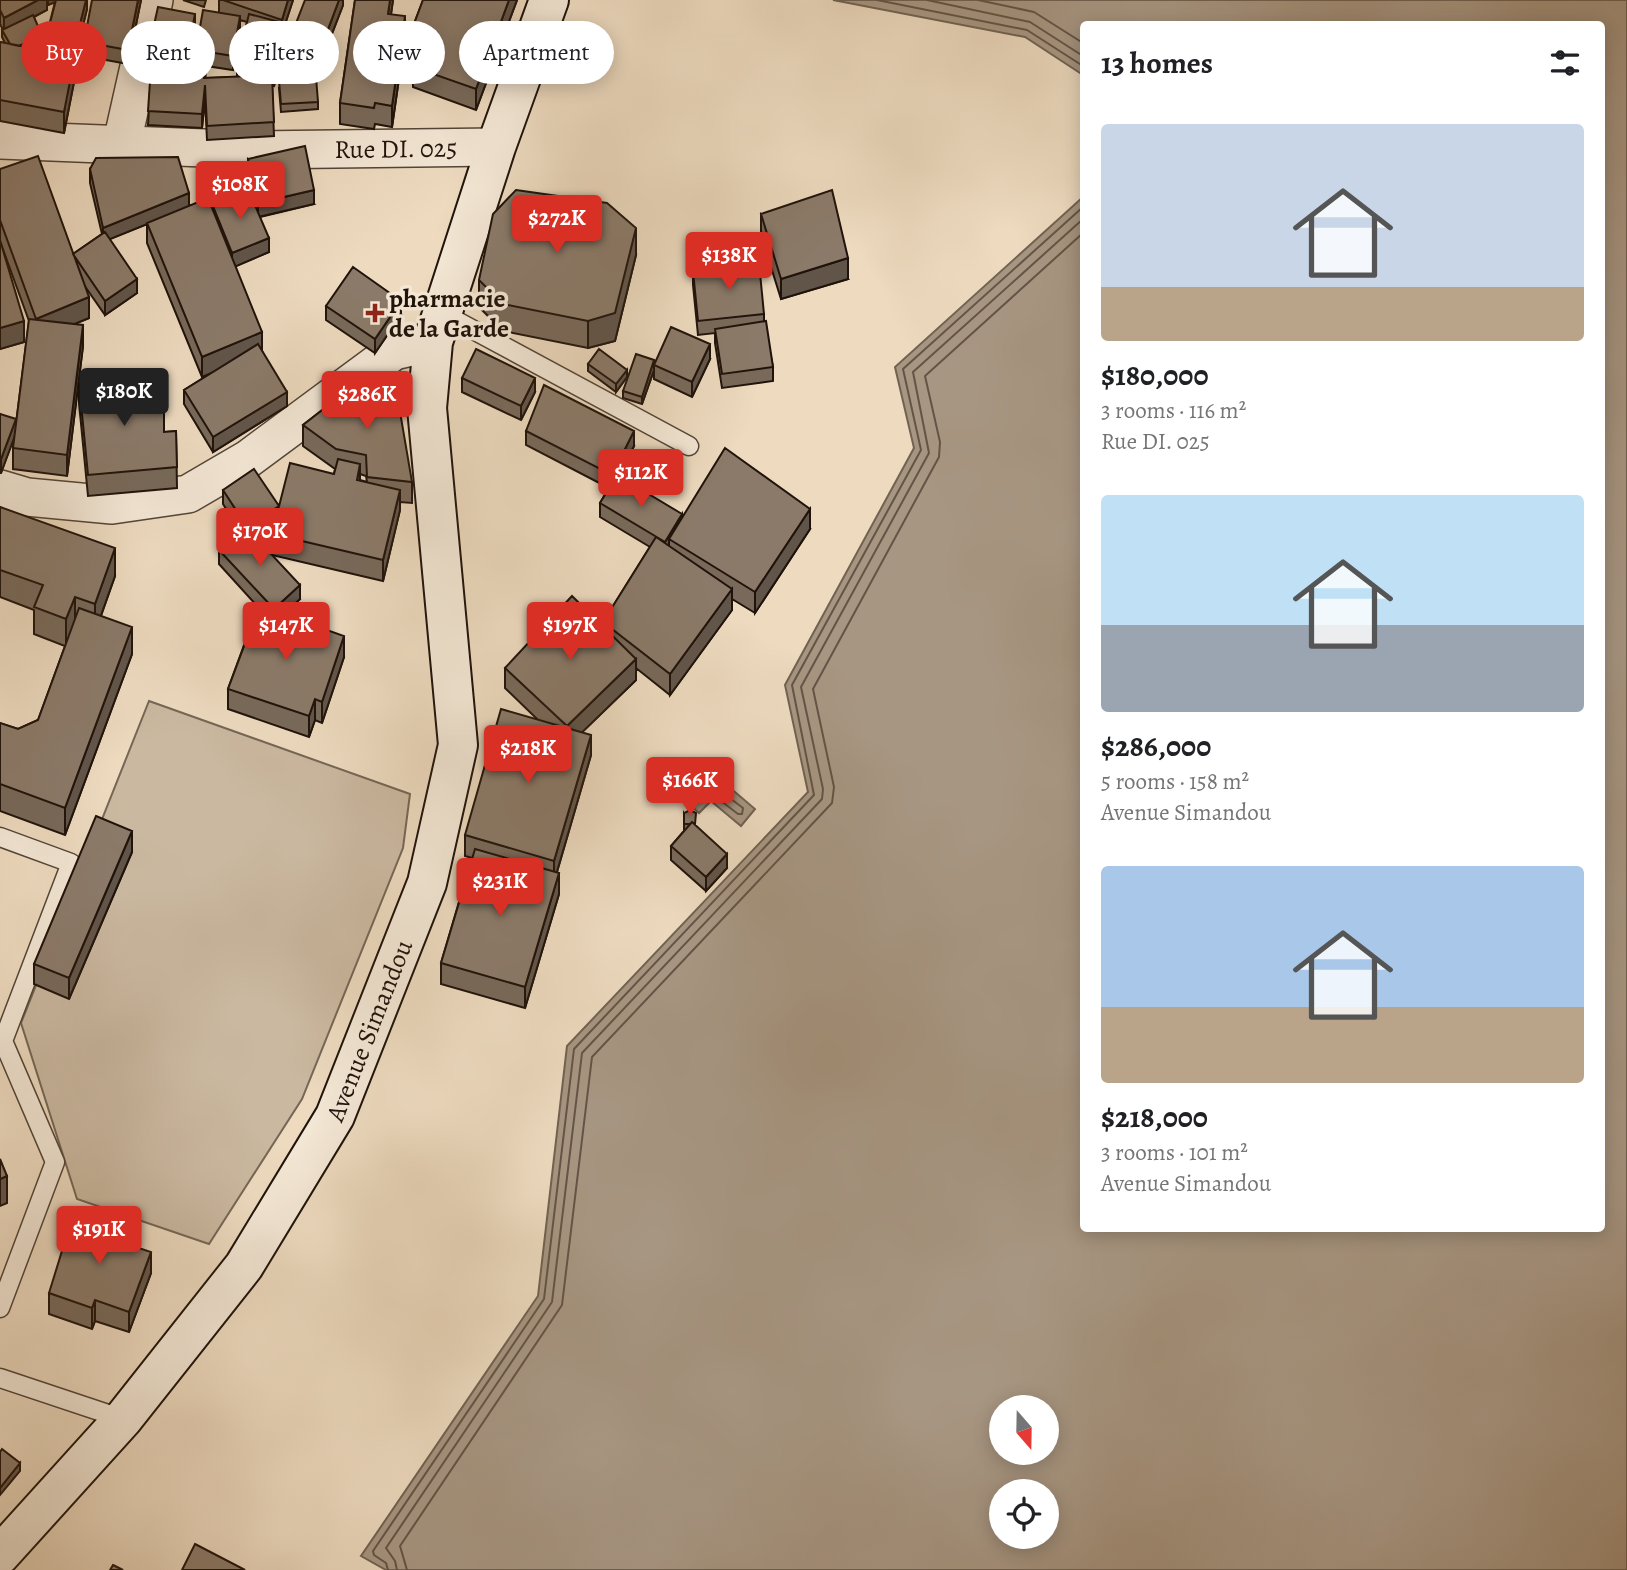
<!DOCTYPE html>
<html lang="en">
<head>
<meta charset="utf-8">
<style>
	:root { --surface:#fff; --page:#f6f6f6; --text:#202124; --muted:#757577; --accent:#d93025 }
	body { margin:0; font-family:Alegreya,serif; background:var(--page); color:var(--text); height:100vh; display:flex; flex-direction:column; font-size:26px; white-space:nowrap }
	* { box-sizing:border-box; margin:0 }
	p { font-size:23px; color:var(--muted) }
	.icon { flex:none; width:38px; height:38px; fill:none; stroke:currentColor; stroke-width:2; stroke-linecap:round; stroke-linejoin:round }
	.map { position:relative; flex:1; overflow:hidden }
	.details { position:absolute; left:1080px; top:21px; width:525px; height:1211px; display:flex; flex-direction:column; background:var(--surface); border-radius:7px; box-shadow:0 4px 18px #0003 }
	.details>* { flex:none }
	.top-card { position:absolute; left:21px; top:21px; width:665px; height:63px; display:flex; gap:14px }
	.needle { width:46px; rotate:160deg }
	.controls { position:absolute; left:989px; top:1395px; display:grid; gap:14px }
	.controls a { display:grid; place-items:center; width:70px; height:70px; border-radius:50%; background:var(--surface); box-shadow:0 4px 18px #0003; font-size:35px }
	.price { position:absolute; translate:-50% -60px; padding:0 16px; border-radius:7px; background:var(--accent); color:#fff; font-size:23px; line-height:46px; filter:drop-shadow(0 2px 4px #0008) }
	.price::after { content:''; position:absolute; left:50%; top:42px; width:21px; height:16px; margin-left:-10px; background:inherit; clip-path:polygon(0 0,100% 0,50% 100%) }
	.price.active { background:#222; color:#fff }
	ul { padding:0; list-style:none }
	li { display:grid; align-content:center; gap:14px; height:371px; padding:0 21px }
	li span { display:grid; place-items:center; height:217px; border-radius:7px; color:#555 }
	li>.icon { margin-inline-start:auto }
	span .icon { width:126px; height:126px; fill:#fffc; stroke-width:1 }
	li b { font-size:30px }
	h2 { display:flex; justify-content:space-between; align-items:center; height:84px; padding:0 21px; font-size:30px }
	.tag { padding:0 24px; border-radius:32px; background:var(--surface); box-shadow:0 4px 18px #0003; font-size:24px; line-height:63px }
	.tag.active { background:var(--accent); color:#fff }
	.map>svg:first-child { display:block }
</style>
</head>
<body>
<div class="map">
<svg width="1627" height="1570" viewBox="0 0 1627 1570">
	<rect width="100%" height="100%" fill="#eddabf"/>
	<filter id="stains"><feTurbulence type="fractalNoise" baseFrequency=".00286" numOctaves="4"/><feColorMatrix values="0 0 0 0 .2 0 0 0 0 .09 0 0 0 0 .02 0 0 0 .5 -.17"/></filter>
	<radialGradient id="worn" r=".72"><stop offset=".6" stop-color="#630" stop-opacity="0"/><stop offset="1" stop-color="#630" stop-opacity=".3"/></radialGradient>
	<path fill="#cab8a0" stroke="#756656" stroke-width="2" d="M149,701L410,794L403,848L302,1099L209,1244L77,1199L21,1023Z"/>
	<path fill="#a79682" stroke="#716252" stroke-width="2" fill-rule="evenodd" d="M833,0H1627V1570H386L361,1556L538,1296L567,1046L808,792L785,685L914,448L895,367L1083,197V1228H1601V24H1083V75L1025,37ZM1001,1407H1046V1452H1001ZM1001,1491H1046V1536H1001Z
		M715,775L755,809L741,826L711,801L699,813L689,804Z"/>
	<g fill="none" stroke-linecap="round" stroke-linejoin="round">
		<path stroke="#645446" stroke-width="2" d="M877,0L1027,30L1083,66
			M927,0L1030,22L1083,56
			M978,0L1034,12L1083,43
			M715,787L743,808L742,814H738L712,794Z
			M388,1570L386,1563L374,1555L373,1551L544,1299L574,1049L814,795L792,685L921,450L903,369L1083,207
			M397,1570L395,1561L386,1548L552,1302L582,1053L822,799L823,789L801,687L929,453L913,372L1083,219
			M407,1570L400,1546L562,1305L592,1057L832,803L834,787L813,689L939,457L940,442L925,376L1083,233"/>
		<g stroke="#534538" stroke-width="21">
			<path id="lane" d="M442,313L689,446
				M0,837L71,863L3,1041L55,1162L0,1308
				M0,1378L123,1419"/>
		</g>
		<g stroke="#534538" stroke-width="40">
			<g id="street">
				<path id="s1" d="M0,140L255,150L496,147"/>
				<path d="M121,147L154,0"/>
				<path d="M0,489L27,497L112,505L188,494L248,459L394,351L433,342"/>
			</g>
		</g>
		<g stroke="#20130b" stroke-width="42">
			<g id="secondary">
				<path id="s2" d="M0,1555L123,1419L244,1266L335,1116L427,883L458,745L427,408L433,342L496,147L549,0"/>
			</g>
		</g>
		<use href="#lane" stroke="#f3e7d5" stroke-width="18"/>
		<use href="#street" stroke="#f3e7d5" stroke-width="37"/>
		<use href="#secondary" stroke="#f3e7d5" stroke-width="38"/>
	</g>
	<path fill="#78695a" stroke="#20130b" stroke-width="2" fill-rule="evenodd" d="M0,0H87V9L75,58V77L64,133L0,121V42L5,43L2,37V30H3L0,24ZM55,2L43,50L29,48L42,42L34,17L47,10V4L48,5Z
		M141,0L128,64L84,56V42Z
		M183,0H206L204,7Z
		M219,0H293L285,24L287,38L274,86L272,85L274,136L207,140L205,99L202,128L148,125L152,58L150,57V43L195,28L190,54H196V50L219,13ZM240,20L247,22L237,63V77L205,78L206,66L233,70L240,30Z
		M343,0V5L318,70L288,58V44Z
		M355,0H393L391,14L405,37L392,127L375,124L374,129L340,124V103Z
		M423,0H517L476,110L413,87V67L420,47L414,45V24Z
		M279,88L318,102V109L281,112Z
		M248,159L314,204L260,217L269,252L235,266L262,351L287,406L213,452L184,404V390L208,375L202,377L147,243V224L109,239L137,293L105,315L84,285L89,318L74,324L83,346L67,476L13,469V448L14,437L1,473H0V414L16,424L29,321L1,244L24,342L0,349V169L73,254L102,234L90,183V169L189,205L212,207V204L256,206L248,173Z
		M761,214L848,279L781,299L761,235Z
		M636,255L615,341L588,348L503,331L479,307V280Z
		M693,271L764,314V321L773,367V381L722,388L715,343V333L698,335L693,285Z
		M326,306L401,315L375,353L326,320Z
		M710,359L692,397L654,379V370L642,404L623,398V391L654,363Z
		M588,364L627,377L616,392L588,371Z
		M462,378L535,392L521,420L462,392Z
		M79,383L164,432L176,431L177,488L88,496L79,403Z
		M357,383L412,482V503L400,502V510L383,581L272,555V534L275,523L255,537L300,599L283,614L344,657L322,723L315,720L309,737L228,709V689L258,607L219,564V550L240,531L223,504V490L279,506L334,474L335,469L303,446V425ZM360,474L366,476L367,482L360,480Z
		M526,431L634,446L619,476L682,519L810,529L755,613L732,599V610L670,695L636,668V680L582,732L591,755L557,872L559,894L525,1008L441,984V963L472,858L465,856V835L537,719L505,688V668L603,627V622L650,547L600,517V503L609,488L526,445Z
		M0,507L115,576L101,616L132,654L65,835L0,811V723L18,729L38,720L65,646L34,634V610L0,597Z
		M684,813L727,868L706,891L671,860V846L684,831Z
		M132,852L69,999L34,984V964Z
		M123,1243L151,1273L129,1332L95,1321L92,1329L49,1314V1293Z"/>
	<path fill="#61554a" stroke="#20130b" stroke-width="2" d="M38,0H47V10L4,32V18Z
		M48,0H60L48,5Z
		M86,0H87V9L75,58V77L64,133V112L71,59Z
		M138,0H141L128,64V50Z
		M288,0H293L282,34V20Z
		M339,0H343V5L318,70V56Z
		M390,0H393L388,35V14Z
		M509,0H517L476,110V89Z
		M195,14V28L188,65V51Z
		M240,16V30L233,70V56Z
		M405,16V37L392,127V106Z
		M287,24V38L274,86V72Z
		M42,35V42L12,56V49Z
		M206,55L205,99L202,128V114Z
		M314,190V204L258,217V203Z
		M189,193V207L103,242V228Z
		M636,228V255L615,341L588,348V321Z
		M269,238V252L232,268V253Z
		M848,258V279L781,299V279Z
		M137,279V293L105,315V301Z
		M89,297V318L36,340V319Z
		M401,301V315L375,353V339Z
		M24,321V342L0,349V328Z
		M83,325V346L67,476V455Z
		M262,332V352L202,377V357Z
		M710,344V359L692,397V382Z
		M654,360V370L642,404V397Z
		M627,370V377L616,392V384Z
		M535,378V392L521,420V406Z
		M287,392V406L213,452V437Z
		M16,419V433L1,473V459Z
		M634,431V446L612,490V475Z
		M360,464V485L357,480Z
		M400,490V510L383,581V560Z
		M279,506V520L247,542V527Z
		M810,509V529L755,613V592Z
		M682,514V528L669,539V548L665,556V542Z
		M115,548V576L95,632V604Z
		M300,585V599L274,623V609Z
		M732,589V610L670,695V674Z
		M75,597V624L66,646V619Z
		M132,627V654L65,835V808Z
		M344,636V657L322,723V702Z
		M636,659V680L567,747V726Z
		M315,699V720L309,737V716Z
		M591,735V755L554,882V861Z
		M132,831V852L69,999V978Z
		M727,854V868L706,891V877Z
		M559,873V894L525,1008V987Z
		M7,1176V1203L0,1206V1179Z
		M123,1226V1247L118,1241Z
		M151,1252V1273L129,1332V1312Z
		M95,1300V1321L92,1329V1308Z
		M20,1463V1471L0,1495V1488Z"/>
	<path fill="#8b7a69" stroke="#20130b" stroke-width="2" d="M0,0H38L4,18L0,10Z
		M56,0H86L72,56L43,50Z
		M92,0H138L128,50L84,42Z
		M223,0H288L282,20Z
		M305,0H339L318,56L288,44Z
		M355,0H390L388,14L405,16L392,106L375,103L374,108L340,103Z
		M423,0H509L476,89L413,67L427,29L414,24Z
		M158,7L195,14L188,51L150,43Z
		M203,10L240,16L233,56L196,50Z
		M249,14L287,24L274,72L237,63Z
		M33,15L42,35L19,46L10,44L2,30Z
		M0,42L75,56L64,112L0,100Z
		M152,52L206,55L204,78L272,75L274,122L207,126L205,85L202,114L148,111Z
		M316,77L318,102L281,104L279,81Z
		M305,146L314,190L258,203L248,159Z
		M38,156L89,297L36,319L0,220V169Z
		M178,157L189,193L103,228L90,169L96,158Z
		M248,189L269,238L232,253L212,204Z
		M516,190L607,203L636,228L615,313L588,321L503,304L479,280L493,214Z
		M832,190L848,258L781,279L761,214Z
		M208,198L262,332L202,357L147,223Z
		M105,232L137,279L105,301L73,254Z
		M0,240L24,321L0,328Z
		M759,263L764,314L698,321L693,271Z
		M353,267L401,301L375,339L326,306Z
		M29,319L83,325L67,455L13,448Z
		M766,321L773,367L722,374L715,329Z
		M671,327L710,344L692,382L654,365Z
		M258,344L287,392L213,437L184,390Z
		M476,349L535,378L521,406L462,378Z
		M599,349L627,370L616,384L588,364Z
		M636,354L654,360L642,397L623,391Z
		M143,373L144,404L164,401V432L176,431L177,467L88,475L79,383Z
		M357,383L398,400L412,482L367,477L366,455L336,449L303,425Z
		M544,385L634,431L612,475L526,431Z
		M0,414L16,419L1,459H0Z
		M725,448L810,509L755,592L669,539Z
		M338,459L360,464L357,480L400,490L383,560L272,534L290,463L334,474Z
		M254,469L279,506L247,527L223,490Z
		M617,475L682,514L665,542L600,503Z
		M0,507L115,548L95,604L75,597L66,619L34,607L43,585L0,570Z
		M245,526L300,585L274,609L219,550Z
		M656,537L732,589L670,674L603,622Z
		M572,596L636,659L567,726L505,668Z
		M259,606L344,636L322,702L315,699L309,716L228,689Z
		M79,608L132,627L65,808L0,784V723L18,729L38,720Z
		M501,709L591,735L554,861L465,835Z
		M690,810L696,813L695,824L692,822L690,824H684V813Z
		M96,816L132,831L69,978L34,964Z
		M692,822L727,854L706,877L671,846Z
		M475,849L559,873L525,987L441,963Z
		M0,1159L7,1176L0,1179Z
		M97,1217L123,1226L118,1241L151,1252L129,1312L95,1300L92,1308L49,1293L70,1225L74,1226L76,1219L94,1225Z
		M2,1449L20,1463L0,1488V1452Z
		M195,1544L245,1570H182Z
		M113,1565L123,1570H110Z"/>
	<path fill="#8f2418" stroke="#f3e7d5" stroke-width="2.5" d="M371.5 302.5h7v7h7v7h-7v7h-7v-7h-7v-7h7z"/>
	<g text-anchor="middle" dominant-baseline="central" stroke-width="7" stroke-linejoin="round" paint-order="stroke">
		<g font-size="26" fill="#20130b" stroke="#f3e7d5">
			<text stroke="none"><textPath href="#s1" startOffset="396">Rue DI. 025</textPath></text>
			<text stroke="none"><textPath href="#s2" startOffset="646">Avenue Simandou</textPath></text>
		</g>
		<g font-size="26" font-weight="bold" fill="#20130b" stroke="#f3e7d5" text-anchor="start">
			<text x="389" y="298">pharmacie<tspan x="389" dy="30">de la Garde</tspan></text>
		</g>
	</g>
	<rect width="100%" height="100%" filter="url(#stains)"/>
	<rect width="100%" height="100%" fill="url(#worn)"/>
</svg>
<div class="controls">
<a><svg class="needle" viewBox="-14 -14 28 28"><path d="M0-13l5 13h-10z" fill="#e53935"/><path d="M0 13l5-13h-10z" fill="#757577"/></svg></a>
<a><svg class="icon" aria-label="locate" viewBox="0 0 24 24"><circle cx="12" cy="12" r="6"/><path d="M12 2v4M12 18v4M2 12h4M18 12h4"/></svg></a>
</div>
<b class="price" style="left:240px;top:221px">$108K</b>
<b class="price" style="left:557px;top:255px">$272K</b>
<b class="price" style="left:729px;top:292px">$138K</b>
<b class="price active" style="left:124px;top:428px">$180K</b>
<b class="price" style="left:367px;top:431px">$286K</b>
<b class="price" style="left:641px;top:509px">$112K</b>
<b class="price" style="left:260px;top:568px">$170K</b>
<b class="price" style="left:286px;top:662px">$147K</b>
<b class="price" style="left:570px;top:662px">$197K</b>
<b class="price" style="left:528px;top:785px">$218K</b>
<b class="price" style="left:690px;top:817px">$166K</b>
<b class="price" style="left:500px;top:918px">$231K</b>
<b class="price" style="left:99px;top:1266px">$191K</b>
<div class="top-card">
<a class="tag active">Buy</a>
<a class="tag">Rent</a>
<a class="tag">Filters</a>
<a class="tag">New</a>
<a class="tag">Apartment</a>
</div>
<section class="details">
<h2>13 homes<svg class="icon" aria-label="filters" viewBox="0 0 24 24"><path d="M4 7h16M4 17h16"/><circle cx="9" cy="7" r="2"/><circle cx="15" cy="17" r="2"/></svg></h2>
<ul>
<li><span style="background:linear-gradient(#c9d6e8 75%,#b9a48a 0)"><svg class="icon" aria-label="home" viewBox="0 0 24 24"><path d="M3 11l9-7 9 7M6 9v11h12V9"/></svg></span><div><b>$180,000</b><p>3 rooms · 116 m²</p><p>Rue DI. 025</p></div></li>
<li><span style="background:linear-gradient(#bfe0f5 60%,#9aa5b1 0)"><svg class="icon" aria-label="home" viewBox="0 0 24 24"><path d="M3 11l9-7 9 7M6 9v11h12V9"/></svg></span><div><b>$286,000</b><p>5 rooms · 158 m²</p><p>Avenue Simandou</p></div></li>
<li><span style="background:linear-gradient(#a9c7e8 65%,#b9a48a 0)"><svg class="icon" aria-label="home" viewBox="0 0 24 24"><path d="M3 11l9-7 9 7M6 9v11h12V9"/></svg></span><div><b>$218,000</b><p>3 rooms · 101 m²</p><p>Avenue Simandou</p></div></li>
</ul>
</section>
</div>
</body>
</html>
